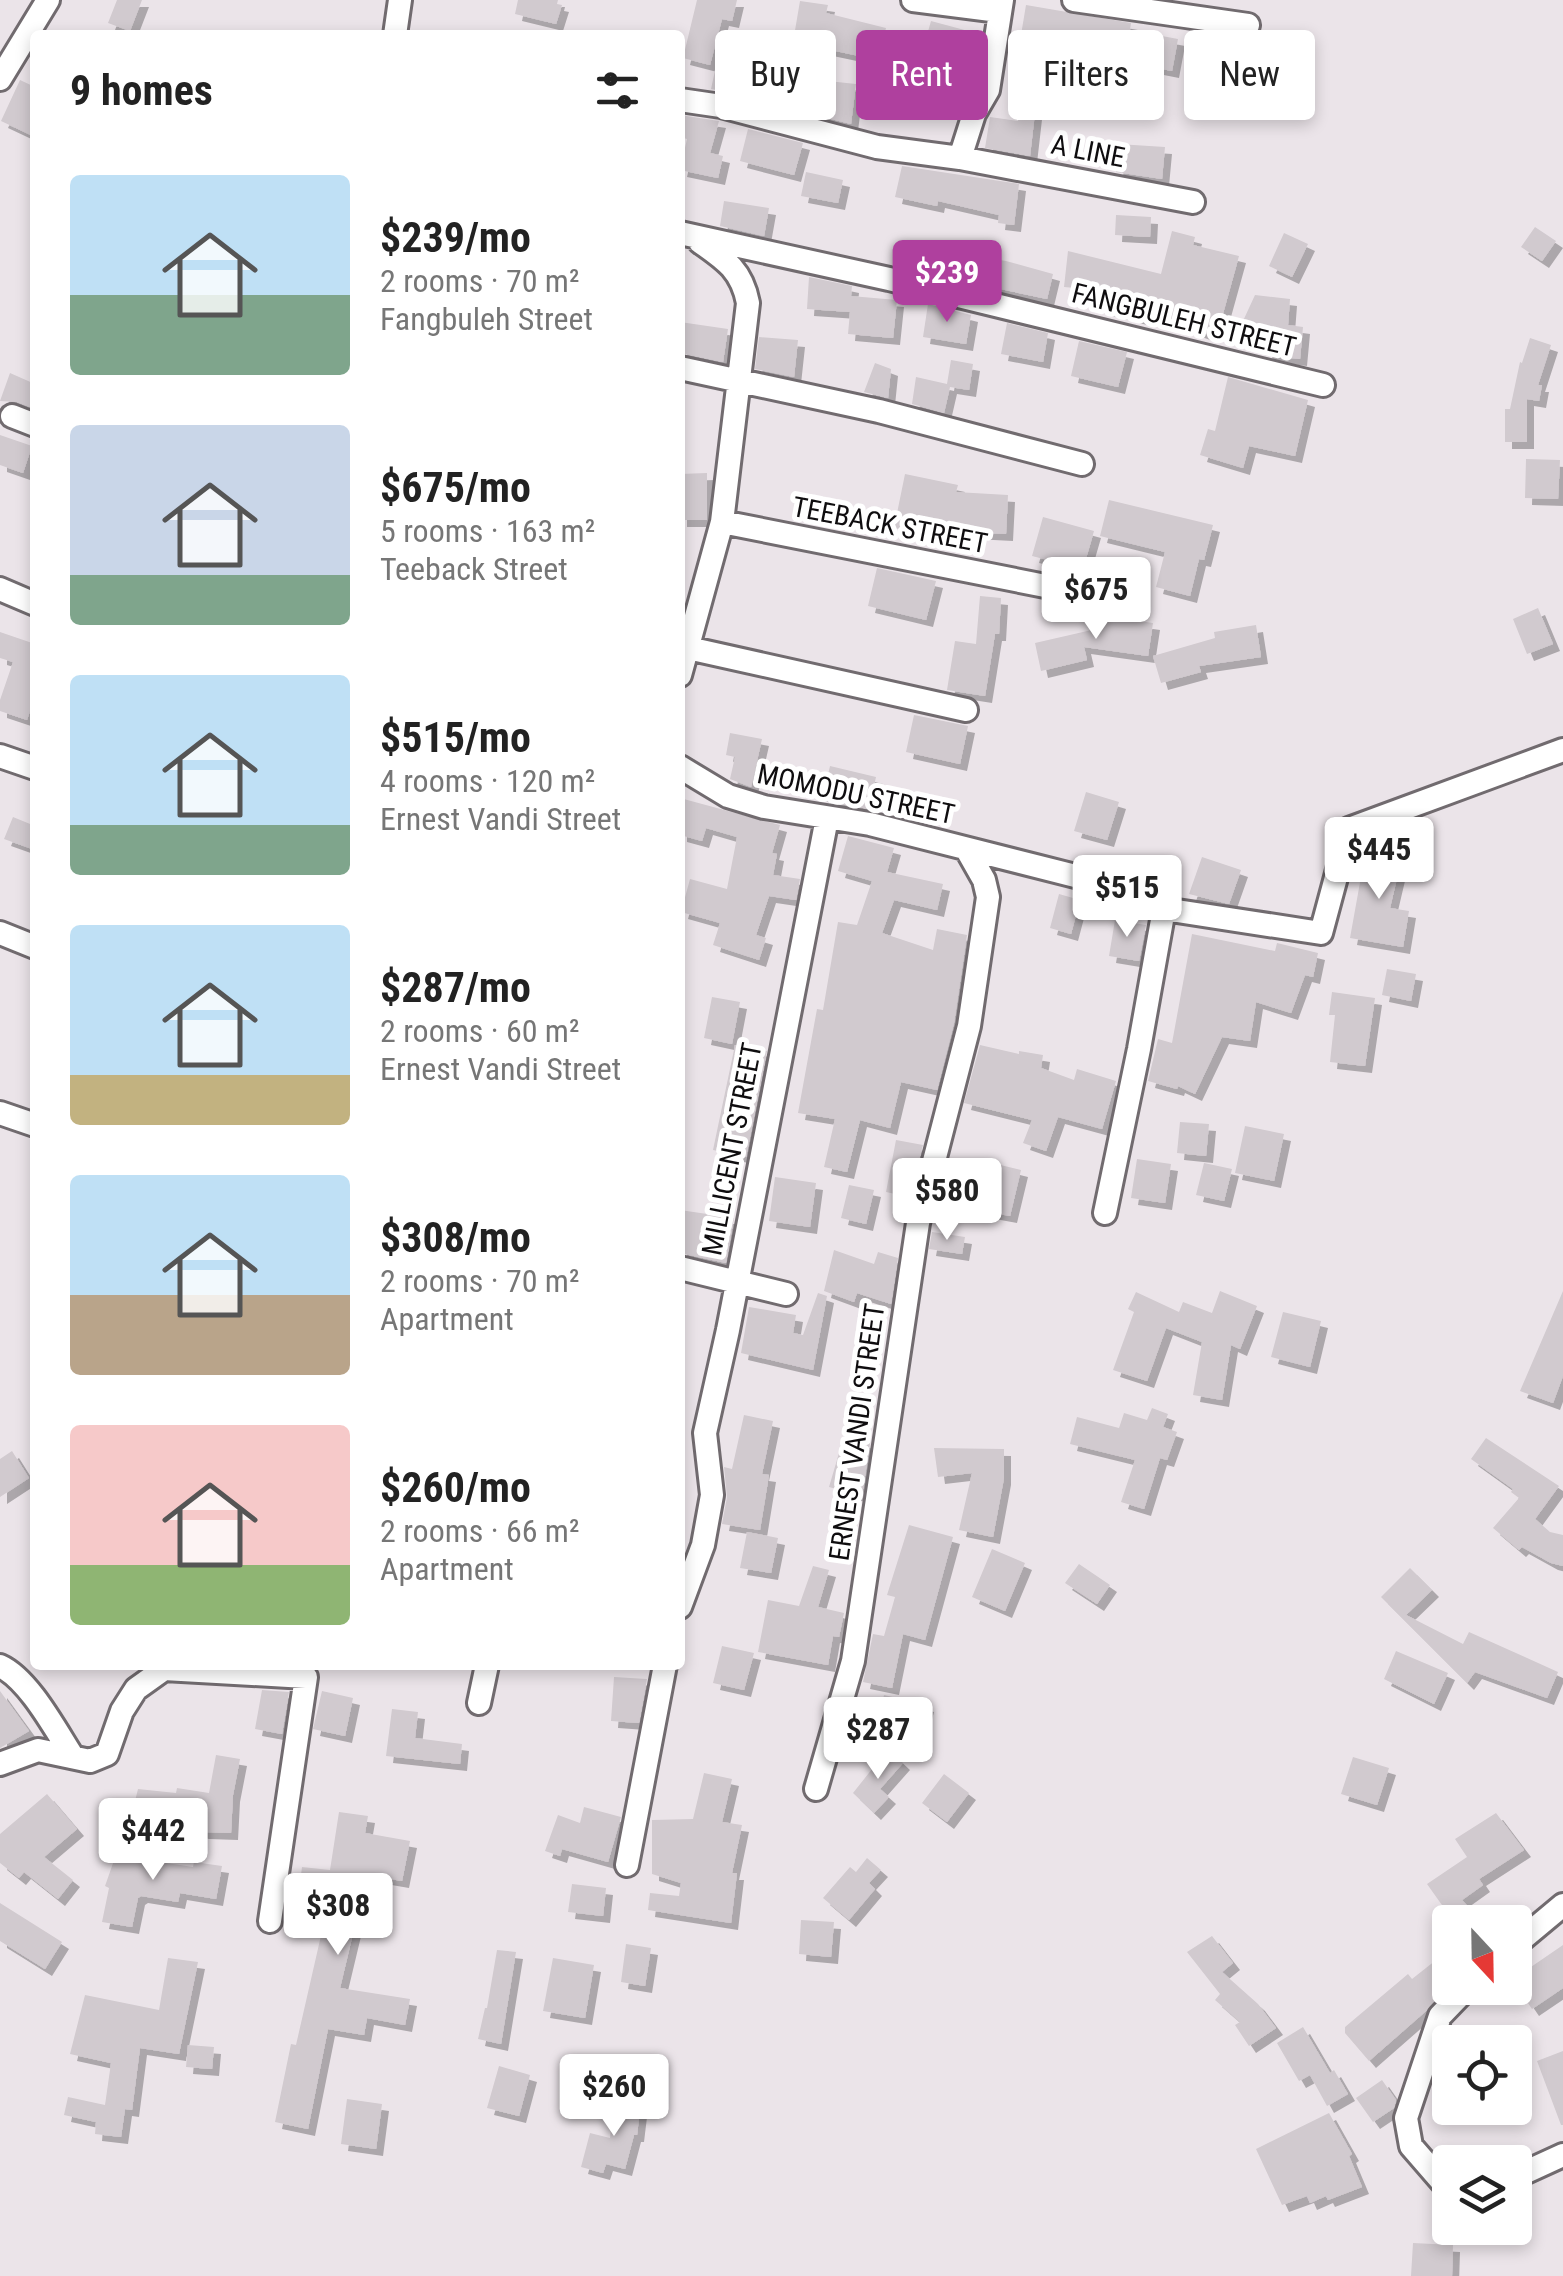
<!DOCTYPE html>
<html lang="en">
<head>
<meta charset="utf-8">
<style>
	:root { --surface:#fff; --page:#f6f6f6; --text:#222; --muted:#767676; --accent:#af409e }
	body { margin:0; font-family:"Roboto Condensed",sans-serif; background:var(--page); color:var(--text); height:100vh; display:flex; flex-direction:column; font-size:38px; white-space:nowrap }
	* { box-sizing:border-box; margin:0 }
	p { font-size:32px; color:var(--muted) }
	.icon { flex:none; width:55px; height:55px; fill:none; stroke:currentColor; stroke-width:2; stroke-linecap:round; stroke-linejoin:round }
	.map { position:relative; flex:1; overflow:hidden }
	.sheet { position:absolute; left:30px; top:30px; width:655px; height:1640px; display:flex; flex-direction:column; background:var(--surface); border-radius:10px; box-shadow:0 5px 15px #0003 }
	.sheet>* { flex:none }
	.hud { position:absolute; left:715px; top:30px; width:698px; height:90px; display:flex; gap:20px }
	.needle { width:65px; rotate:158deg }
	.buttons { position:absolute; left:1432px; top:1905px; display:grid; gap:20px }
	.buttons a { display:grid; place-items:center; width:100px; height:100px; border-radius:10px; background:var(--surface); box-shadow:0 5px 15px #0003; font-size:50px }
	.price { position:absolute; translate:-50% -85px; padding:0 22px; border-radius:10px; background:#fff; color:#222; font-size:32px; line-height:65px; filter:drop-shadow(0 2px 5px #0008) }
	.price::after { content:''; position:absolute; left:50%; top:60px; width:30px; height:22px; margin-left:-15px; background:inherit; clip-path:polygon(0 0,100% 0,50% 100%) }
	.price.on { background:var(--accent); color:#fff }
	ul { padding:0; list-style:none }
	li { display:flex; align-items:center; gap:30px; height:250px; padding:0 40px }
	li span { display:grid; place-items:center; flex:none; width:280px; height:200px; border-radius:10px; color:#555 }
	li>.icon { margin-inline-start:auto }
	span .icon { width:120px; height:120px; fill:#fffc; stroke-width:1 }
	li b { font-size:42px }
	h2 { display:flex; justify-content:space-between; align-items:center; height:120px; padding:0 40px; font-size:42px }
	.pill { padding:0 35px; border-radius:10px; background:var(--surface); box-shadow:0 5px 15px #0003; font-size:35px; line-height:90px }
	.pill.on { background:var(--accent); color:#fff }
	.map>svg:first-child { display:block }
</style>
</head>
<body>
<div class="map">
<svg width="1563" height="2276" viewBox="0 0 1563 2276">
	<defs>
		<filter id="shadow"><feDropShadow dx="7" dy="7" stdDeviation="0" flood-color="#0004"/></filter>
	</defs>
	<rect width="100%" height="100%" fill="#ebe4e9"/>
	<path fill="#d1cacf" filter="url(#shadow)" d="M117,0H142L130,31L108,23Z
		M518,0H558L557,4L562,5L556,24L515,14Z
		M697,0H737L732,21L722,19L710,65L683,58Z
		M800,1L828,5L826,13L886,28L878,60L793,42Z
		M1026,5L1131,23L1130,30L1178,39L1172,71L1116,60L1114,106L1036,104L1030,156L985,148L990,117L1018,121L1034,37L1021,35Z
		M931,21L972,32L960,74L919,63Z
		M1227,37L1265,38L1264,44L1296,51L1288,87L1256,80L1253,94L1225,87L1231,62L1223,60Z
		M770,50L795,55L790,77L856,84L851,124L756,100Z
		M718,57L737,61L728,92L711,89Z
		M20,80L35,87V137L1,121Z
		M680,115L719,121L710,153L723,156L718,178L680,170L687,139L680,137Z
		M748,129L803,143L794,175L740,161Z
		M1118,144L1165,147L1162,179L1116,172Z
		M902,166L1019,184L1014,225L998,223L999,215L938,201L937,206L895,197Z
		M806,172L843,180L838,203L801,196Z
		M724,201L769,208L764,236L720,226Z
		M1116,215L1151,217L1150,237L1115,235Z
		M1535,227L1556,241L1542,261L1521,247Z
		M1172,231L1195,237L1193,245L1239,256L1219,328L1209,325L1206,334L1142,311L1140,318L1102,308L1107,291L1064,287L1068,251L1161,274Z
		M1284,233L1308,244L1292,277L1269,266Z
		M957,253L1006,261L1053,274L1047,299L953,279Z
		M809,277L852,286L851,296L897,300L893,338L848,334L850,312L807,309Z
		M1255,295L1290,299L1288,325L1303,327L1300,359L1265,355L1266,343L1237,334Z
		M928,304L971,315L966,344L923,337Z
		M680,322L728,329L723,362L680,353Z
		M1007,323L1048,333L1043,362L1001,354Z
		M759,337L798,340L794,377L755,369Z
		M1530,338L1551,345L1538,385H1542L1539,401L1527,399V442H1505V409H1510L1520,362L1522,363Z
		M1079,341L1127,352L1118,387L1071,376Z
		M951,360L973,364L969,390L950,387L944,413L912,404L916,377L947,384Z
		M875,363L891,369L888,398L864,392Z
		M10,373L35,384V409L17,402L0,401Z
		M1228,377L1308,400L1295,456L1249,446L1243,468L1200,455L1208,429L1215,431Z
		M0,435L32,446L23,473L0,465Z
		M1526,459L1560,460L1558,499L1525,498Z
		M707,473V520H680V474Z
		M905,474L958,485L956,492L1008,495L1006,534L948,531L946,539L894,528Z
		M1109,500L1213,525L1204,560L1199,559L1190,596L1156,587L1165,552L1100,536Z
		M1043,517L1094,531L1083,569L1032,556Z
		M877,568L936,581L926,620L868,606Z
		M980,596L1001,598L999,634H995L985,696L947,690L955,641L976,644Z
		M1538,608L1553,644L1527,654L1513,619Z
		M1098,615L1153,623L1148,656L1084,647L1087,660L1041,671L1035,643L1096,629Z
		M1256,625L1261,657L1199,666L1201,672L1161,683L1153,656L1215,638L1214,632Z
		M0,632L35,644V696L27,720L0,711V700L13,662L0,658Z
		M914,715L968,726L960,764L906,752Z
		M730,733L762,739L751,787L730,779L735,757L726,755Z
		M830,766L876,777L869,809L822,801Z
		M1086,792L1119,802L1107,840L1074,831Z
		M680,798L780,825L772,853L777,854L773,875L800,879L796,900L769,896L756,935L766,938L759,960L713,945L720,923L681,912L690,879L727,889L737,837L706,828L702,841L680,835Z
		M13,817L35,826V850L4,839Z
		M848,836L894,848L887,872L943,884L937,910L894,900L882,933L933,950L937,929L967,935L954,1023L937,1090L901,1082L890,1128L860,1120L847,1172L824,1167L835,1119L798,1113L817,1009L823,1010L838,922L857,925L872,881L838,871Z
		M1366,849L1402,857L1390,908L1409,911L1403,947L1350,938Z
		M1202,857L1241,870L1229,904L1189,894Z
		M1059,894L1080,900L1071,934L1050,928Z
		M1115,920L1146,925L1139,961L1109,956Z
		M1192,934L1275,951L1277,943L1318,953L1313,977L1305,975L1291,1013L1256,1002L1250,1041L1222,1037L1195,1094L1178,1086L1177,1089L1148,1081L1158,1039L1172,1043Z
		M1387,969L1416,974L1411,1001L1382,995Z
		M1332,992L1375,998L1365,1066L1330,1062L1335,1015H1329Z
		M712,997L740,1002L732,1044L704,1038Z
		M735,1045L767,1051L746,1157L713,1150Z
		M980,1045L1019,1054V1051L1043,1055L1041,1068L1074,1080L1077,1069L1116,1081L1102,1129L1058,1117L1046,1151L1023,1143L1032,1120L964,1103Z
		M1180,1122L1209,1124L1206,1156L1177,1153Z
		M1245,1126L1284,1134L1274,1181L1235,1173Z
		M896,1140L923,1145L909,1197L886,1192Z
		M1137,1159L1171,1164L1165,1203L1131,1198Z
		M984,1161L1021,1170L1010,1216L972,1209Z
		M1204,1163L1232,1169L1224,1201L1196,1195Z
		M775,1177L816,1183L810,1227L769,1221Z
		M849,1185L874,1190L866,1224L841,1218Z
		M680,1210L734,1218L726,1263L680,1253Z
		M932,1232L965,1237L962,1254L929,1249Z
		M834,1250L874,1264L878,1252L898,1258L891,1304L857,1293L854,1302L824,1291Z
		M1220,1291L1257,1306L1240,1349L1231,1345L1222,1400L1193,1395L1202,1342L1166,1328L1147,1381L1113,1370L1134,1312L1128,1309L1136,1292L1179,1312L1183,1302L1212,1313Z
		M1563,1291V1376L1553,1403L1520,1391Z
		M818,1293L827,1296L813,1370L741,1353L749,1307L796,1315L793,1333L803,1335Z
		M1283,1312L1321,1321L1310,1367L1271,1357Z
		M1152,1408L1168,1414L1163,1427L1177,1432L1167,1460L1160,1458L1144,1509L1121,1502L1135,1460L1070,1444L1077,1417L1119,1428L1124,1413L1147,1420Z
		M744,1415L773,1421L762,1474L769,1475L760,1530L722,1524L727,1497L724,1467L732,1469Z
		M844,1436L870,1443L862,1496L829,1487Z
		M1486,1438L1559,1486L1535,1519L1550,1532L1563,1535V1566L1551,1563L1522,1547L1519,1550L1493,1528L1519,1498L1511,1492L1513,1489L1471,1459Z
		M934,1448L1004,1449V1478L993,1537L959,1530L972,1473L938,1477Z
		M12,1451L29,1478L0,1497V1459Z
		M909,1525L953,1537L925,1640L903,1634L892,1688L863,1682L873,1634L884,1636L895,1597L887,1595Z
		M747,1532L778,1538L771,1573L740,1568Z
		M992,1549L1025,1563L1005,1611L972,1597Z
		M1079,1564L1110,1585L1097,1604L1065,1583Z
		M813,1566L829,1570L818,1607L844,1613L839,1637L833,1636L828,1665L758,1652L768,1600L799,1606Z
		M1410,1568L1432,1590L1406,1615L1463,1644L1469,1632L1558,1672L1547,1698L1475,1672L1467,1683L1381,1597Z
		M722,1646L754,1653L744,1690L713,1683Z
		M1396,1651L1448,1673L1434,1704L1384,1679Z
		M614,1677L647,1679L639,1723L611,1721Z
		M262,1690L289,1692L282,1734L255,1729Z
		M0,1691L29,1731L0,1748Z
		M322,1691L353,1698L345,1736L313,1729Z
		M884,1695L927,1705L919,1735L877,1725Z
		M392,1709L418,1712L415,1738L462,1744L460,1764L386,1756Z
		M888,1749L903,1763L880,1789L889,1797L874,1813L853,1793Z
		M216,1755L240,1759L233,1795L231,1833L202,1832L165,1824L164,1831L128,1829L138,1789L176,1793L177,1788L209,1793Z
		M1353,1757L1389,1768L1377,1805L1341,1794Z
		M704,1773L732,1779L722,1822L742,1825L732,1873H737L731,1923L648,1910L650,1893L679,1896L681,1883L652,1874V1820L693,1819Z
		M944,1774L969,1793L947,1822L922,1803Z
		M47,1794L77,1829L44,1857L73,1880L58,1899L24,1872L19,1878L0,1863V1834Z
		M584,1807L621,1817L608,1862L562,1849L560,1856L545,1851L558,1815L580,1823Z
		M339,1812L368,1816L365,1833L410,1841L402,1881L367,1875L340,1988L410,1999L405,2025L367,2018L364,2035L328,2029L308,2129L275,2122L291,2044L296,2045L325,1918L296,1915L302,1867L330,1870Z
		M1496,1813L1524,1850L1479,1879L1483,1885L1462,1900L1482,1922H1454L1427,1884L1467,1857L1455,1839Z
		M118,1849L160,1856V1862L193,1867L194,1862L222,1866L216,1899L180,1893L178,1902L141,1896L138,1898L132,1927L102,1922L109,1888L105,1886Z
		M867,1858L881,1870L869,1883L875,1889L849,1920L823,1898L850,1867L856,1872Z
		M572,1884L606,1888L603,1916L568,1912Z
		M0,1903L62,1942L45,1969L0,1941Z
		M801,1920L834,1922L831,1957L799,1954Z
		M1212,1936L1233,1963L1222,1972L1258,2004L1276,2028L1249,2046L1235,2025L1240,2022L1215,2000L1220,1994L1187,1952Z
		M626,1944L651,1948L645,1986L621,1982Z
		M1563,1945V1988L1532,2009L1515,1984V1978Z
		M1450,1949V1984L1426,2011L1369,2061L1345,2033V2027L1408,1974L1412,1979Z
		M497,1950L516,1952L501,2044L478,2039L485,2008H487Z
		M168,1958L198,1962L179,2054L140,2048L132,2110L125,2109L121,2137L95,2134L96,2122L64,2115L68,2097L105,2105L111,2063L70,2054L85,1995L159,2010Z
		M553,1958L594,1965L585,2018L543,2011Z
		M1303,2027L1330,2073L1334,2070L1348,2094L1327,2106L1310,2075L1299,2081L1277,2043Z
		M188,2045L214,2047L212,2069L186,2067Z
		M1563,2051V2125H1561L1537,2061Z
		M499,2066L530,2075L519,2116L487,2108Z
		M1382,2080L1396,2100L1394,2108L1373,2122L1356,2098Z
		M347,2099L382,2104L376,2149L341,2144Z
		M614,2099L641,2102L637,2135H634L625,2169L606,2164L603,2173L581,2167L590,2133L610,2138Z
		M1329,2113L1352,2154L1349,2156L1362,2187L1328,2200L1326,2196L1310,2203L1307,2196L1282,2205L1256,2149Z
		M1413,2243L1453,2245L1452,2276H1411Z"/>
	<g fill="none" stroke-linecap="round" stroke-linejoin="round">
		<g stroke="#716b6f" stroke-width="28">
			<path id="minor" d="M913,0L999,11
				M1074,0L1248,25
				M395,35L400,0
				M0,79L48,0
				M680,100L721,106L877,147L960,158L1193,202
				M960,158L974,114L988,90L1002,0
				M680,233L889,279L1323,385
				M680,368L879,411L1082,464
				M12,416L35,425
				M722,522L1106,598
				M0,589L35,604
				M688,648L966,710
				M680,675L722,522L748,303C742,271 726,260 700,242
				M0,756L35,768
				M680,767L728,796L764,807L870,824L1099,882L1164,909L1139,1049L1105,1213
				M1164,909L1321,933L1349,829L1563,750
				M0,933L35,947
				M0,1113L35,1125
				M680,1268L786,1294
				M680,1607L703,1545L712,1495L705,1433L728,1330L827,818
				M0,1666C29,1679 56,1731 73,1757
				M479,1703L487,1665
				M0,1764L38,1750L90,1761L107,1754L122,1711L136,1689L164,1669L306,1677L270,1921
				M816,1789L853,1661L918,1223L969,1026L988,897L984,880L967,850
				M627,1865L665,1665
				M1515,1945L1563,1905
				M1515,2177L1563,2155
				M1450,2191L1411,2146L1406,2118L1440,2016L1467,1988"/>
		</g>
		<use href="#minor" stroke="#fff" stroke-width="22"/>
	</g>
	<g text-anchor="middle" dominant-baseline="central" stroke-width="10" stroke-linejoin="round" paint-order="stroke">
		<g font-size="28" fill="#0f0d0f" stroke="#fff">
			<text transform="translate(1088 151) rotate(11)">A LINE</text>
			<text transform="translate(1184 320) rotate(14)">FANGBULEH STREET</text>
			<text transform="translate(890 525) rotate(11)">TEEBACK STREET</text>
			<text transform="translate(856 794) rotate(12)">MOMODU STREET</text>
			<text transform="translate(732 1149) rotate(-79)">MILLICENT STREET</text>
			<text transform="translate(857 1432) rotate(-82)">ERNEST VANDI STREET</text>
		</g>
	</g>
</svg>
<div class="buttons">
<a><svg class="needle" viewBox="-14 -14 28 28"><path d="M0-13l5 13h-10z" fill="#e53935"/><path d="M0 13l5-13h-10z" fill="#767676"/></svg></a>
<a><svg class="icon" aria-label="locate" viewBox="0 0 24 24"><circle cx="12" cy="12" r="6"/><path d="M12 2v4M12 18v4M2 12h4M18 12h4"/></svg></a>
<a><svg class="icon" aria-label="layers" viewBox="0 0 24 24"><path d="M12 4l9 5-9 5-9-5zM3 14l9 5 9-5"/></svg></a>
</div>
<b class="price on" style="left:947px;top:325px">$239</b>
<b class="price" style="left:1096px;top:642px">$675</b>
<b class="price" style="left:1379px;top:902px">$445</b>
<b class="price" style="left:1127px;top:940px">$515</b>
<b class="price" style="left:947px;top:1243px">$580</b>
<b class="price" style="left:878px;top:1782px">$287</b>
<b class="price" style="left:153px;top:1883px">$442</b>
<b class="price" style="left:338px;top:1958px">$308</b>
<b class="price" style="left:614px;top:2139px">$260</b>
<div class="hud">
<a class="pill">Buy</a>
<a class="pill on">Rent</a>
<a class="pill">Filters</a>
<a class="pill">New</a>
</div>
<section class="sheet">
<h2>9 homes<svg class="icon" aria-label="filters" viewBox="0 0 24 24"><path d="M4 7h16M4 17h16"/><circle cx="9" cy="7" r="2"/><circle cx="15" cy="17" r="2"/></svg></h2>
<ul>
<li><span style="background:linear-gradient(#bfe0f5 60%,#7fa58c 0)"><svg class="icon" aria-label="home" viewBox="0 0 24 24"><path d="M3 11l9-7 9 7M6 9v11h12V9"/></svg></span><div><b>$239/mo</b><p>2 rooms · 70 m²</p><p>Fangbuleh Street</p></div></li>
<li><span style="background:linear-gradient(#c9d6e8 75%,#7fa58c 0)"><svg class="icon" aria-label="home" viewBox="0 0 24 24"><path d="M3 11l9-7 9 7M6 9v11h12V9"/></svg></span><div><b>$675/mo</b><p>5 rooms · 163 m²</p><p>Teeback Street</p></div></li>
<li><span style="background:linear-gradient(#bfe0f5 75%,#7fa58c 0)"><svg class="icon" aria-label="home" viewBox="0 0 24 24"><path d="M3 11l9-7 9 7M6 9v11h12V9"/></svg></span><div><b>$515/mo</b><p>4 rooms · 120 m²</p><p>Ernest Vandi Street</p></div></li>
<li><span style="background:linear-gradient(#bfe0f5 75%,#c2b280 0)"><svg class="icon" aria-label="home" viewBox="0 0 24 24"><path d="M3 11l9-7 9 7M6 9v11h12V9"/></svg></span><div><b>$287/mo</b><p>2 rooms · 60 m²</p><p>Ernest Vandi Street</p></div></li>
<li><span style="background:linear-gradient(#bfe0f5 60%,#b9a48a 0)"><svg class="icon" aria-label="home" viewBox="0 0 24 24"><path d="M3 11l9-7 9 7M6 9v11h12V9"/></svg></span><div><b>$308/mo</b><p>2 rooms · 70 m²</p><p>Apartment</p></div></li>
<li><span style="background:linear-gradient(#f6c9c9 70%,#8fb573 0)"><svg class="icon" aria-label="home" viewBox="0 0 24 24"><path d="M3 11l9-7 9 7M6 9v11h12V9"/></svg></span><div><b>$260/mo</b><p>2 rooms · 66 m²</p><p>Apartment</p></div></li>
</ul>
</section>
</div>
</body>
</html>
